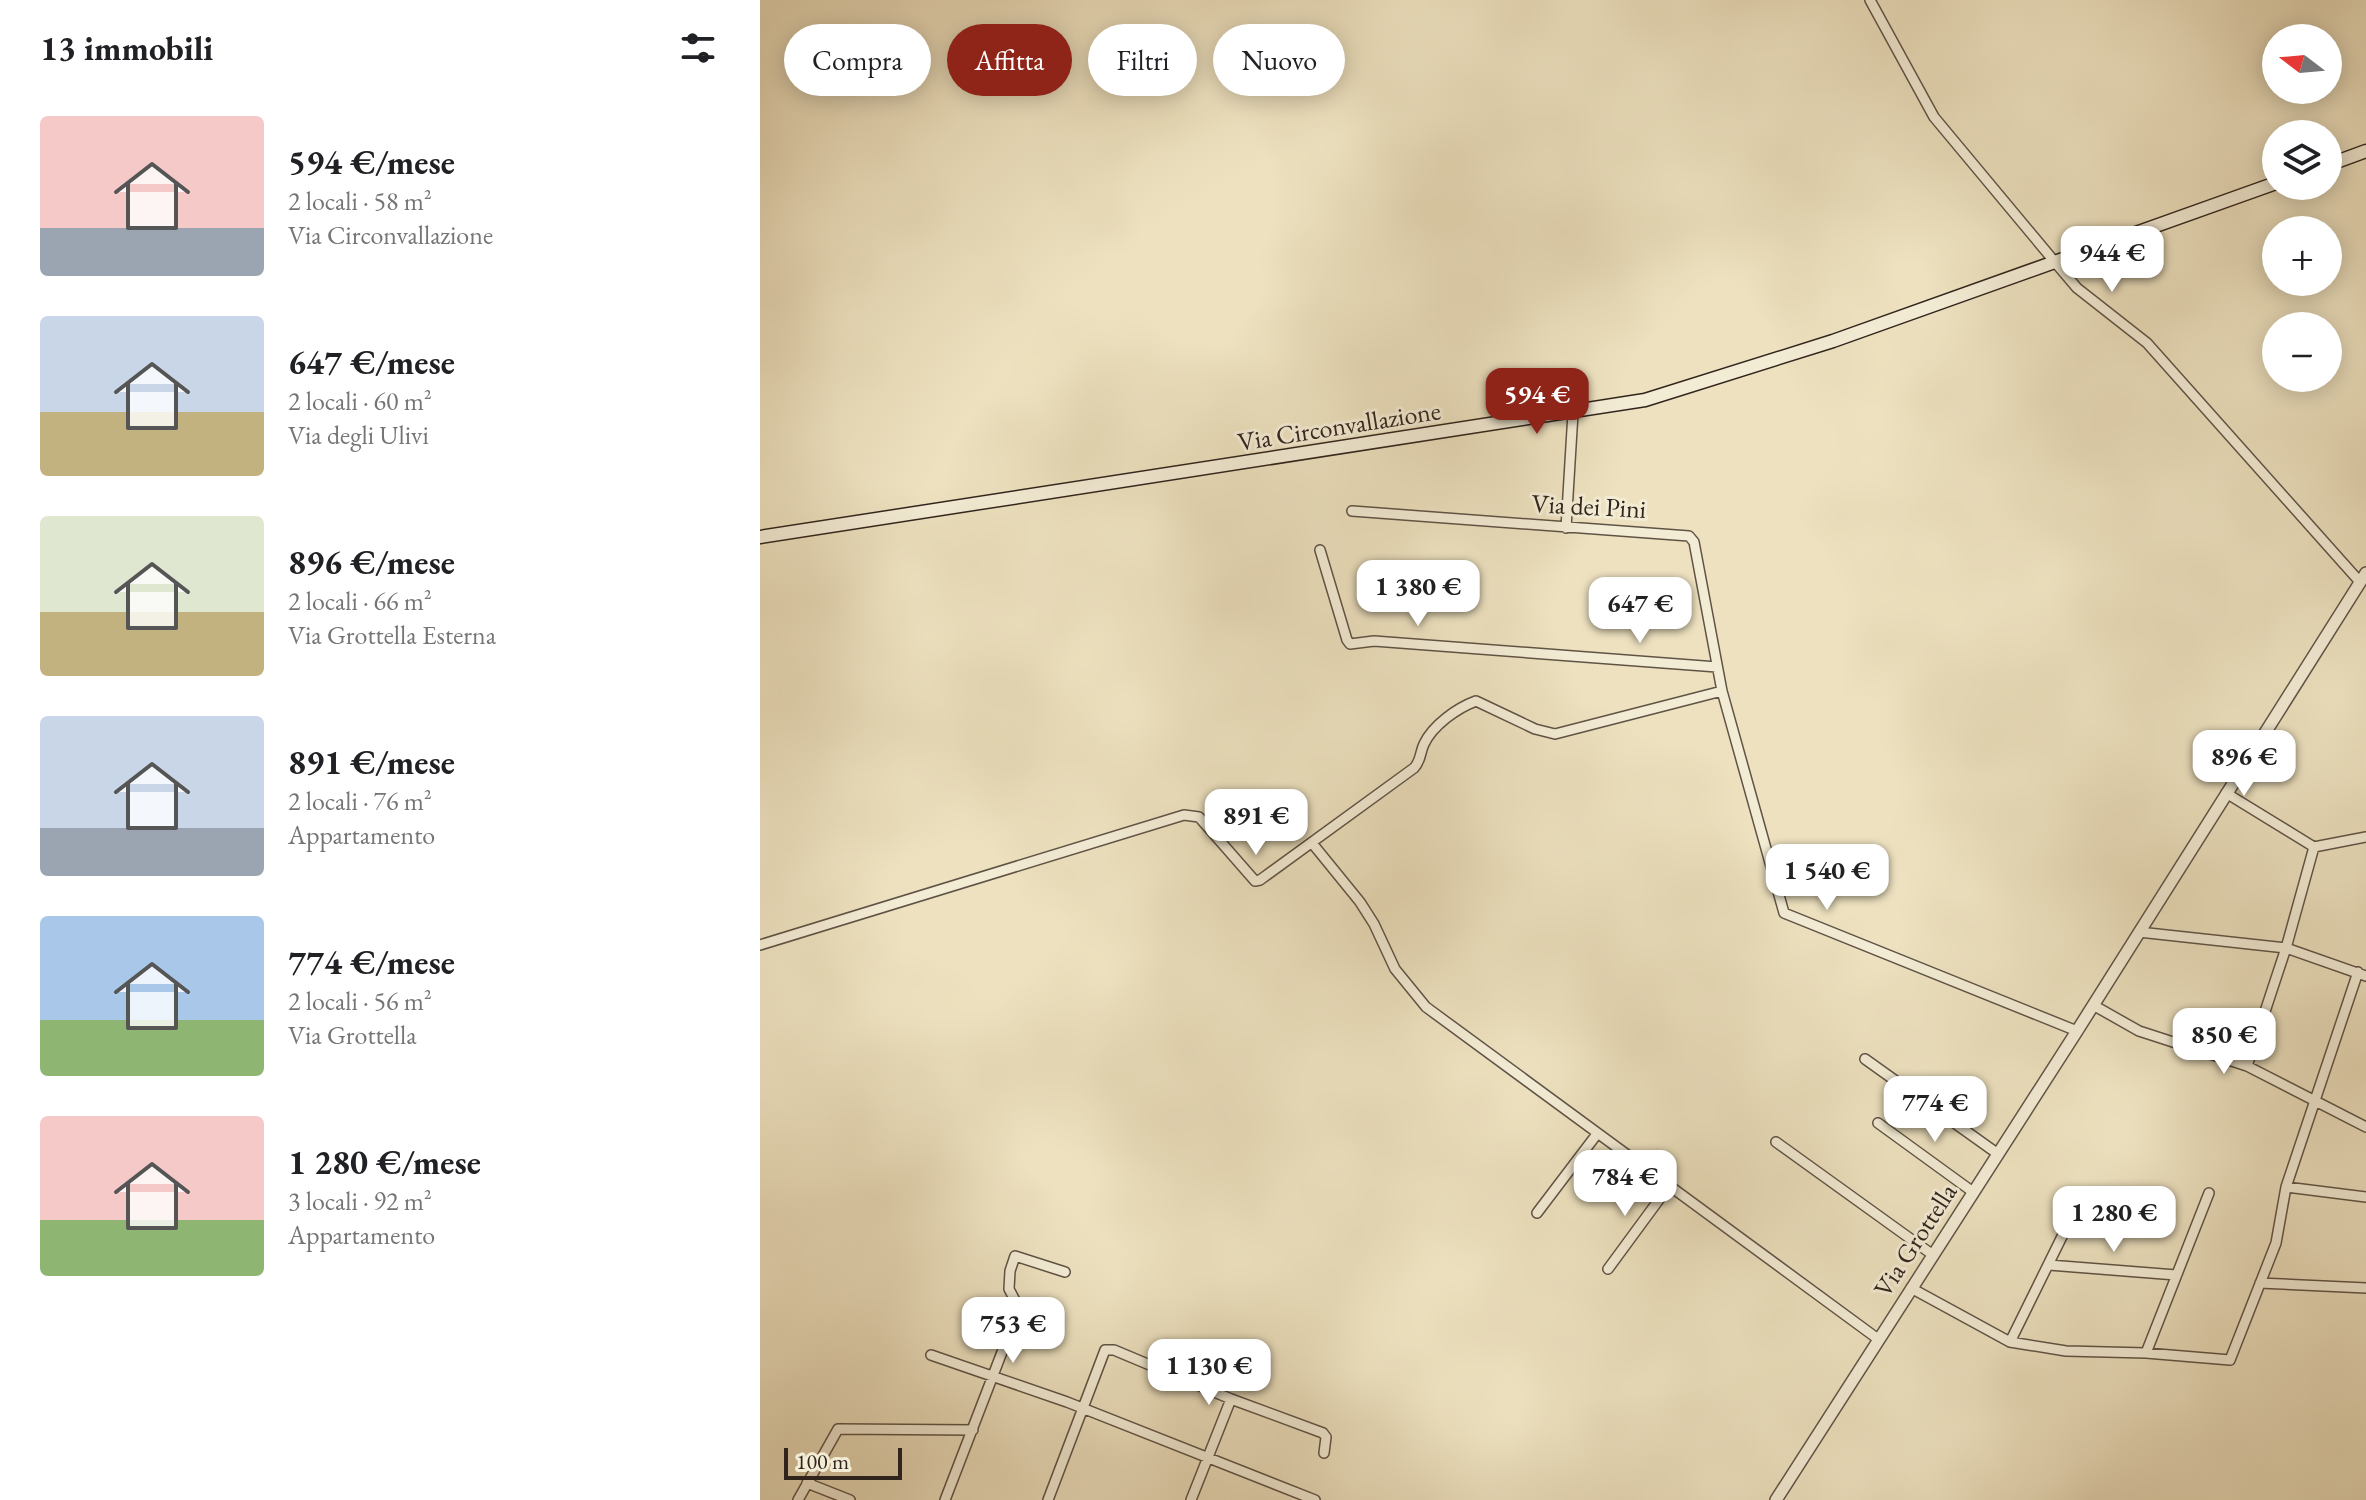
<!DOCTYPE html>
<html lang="it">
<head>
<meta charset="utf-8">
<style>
	:root { --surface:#fff; --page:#f6f6f6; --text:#202124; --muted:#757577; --accent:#8f2418 }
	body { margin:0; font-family:"EB Garamond",serif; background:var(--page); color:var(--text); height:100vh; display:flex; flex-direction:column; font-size:30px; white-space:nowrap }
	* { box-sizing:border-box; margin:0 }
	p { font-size:26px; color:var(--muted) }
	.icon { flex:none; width:44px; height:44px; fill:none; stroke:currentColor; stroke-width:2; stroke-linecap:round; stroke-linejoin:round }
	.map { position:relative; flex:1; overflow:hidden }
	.sheet { display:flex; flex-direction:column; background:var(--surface); width:760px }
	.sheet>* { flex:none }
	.guide { position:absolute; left:24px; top:24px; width:760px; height:72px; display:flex; gap:16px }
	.needle { width:52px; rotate:286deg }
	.buttons { position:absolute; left:1502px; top:24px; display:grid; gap:16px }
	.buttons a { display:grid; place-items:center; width:80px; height:80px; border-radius:50%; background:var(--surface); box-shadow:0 4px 20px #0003; font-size:40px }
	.scale { position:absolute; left:24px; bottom:20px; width:118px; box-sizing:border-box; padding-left:8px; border:4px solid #31241d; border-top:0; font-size:22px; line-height:28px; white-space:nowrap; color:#31241d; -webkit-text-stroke:6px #f3ecd5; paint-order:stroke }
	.price { position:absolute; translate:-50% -68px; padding:0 18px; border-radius:16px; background:#fff; color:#222; font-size:26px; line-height:52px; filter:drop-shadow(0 2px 4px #0008) }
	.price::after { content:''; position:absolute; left:50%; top:48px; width:24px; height:18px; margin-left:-12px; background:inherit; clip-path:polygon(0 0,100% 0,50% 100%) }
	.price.active { background:var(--accent); color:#fff }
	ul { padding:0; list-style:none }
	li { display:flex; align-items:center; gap:24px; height:200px; padding:0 40px }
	li span { display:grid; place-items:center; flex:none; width:224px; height:160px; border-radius:8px; color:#555 }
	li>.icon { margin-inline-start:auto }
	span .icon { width:96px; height:96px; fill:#fffc; stroke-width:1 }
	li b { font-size:34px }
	h2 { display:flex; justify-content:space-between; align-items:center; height:96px; padding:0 40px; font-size:34px }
	.pill { padding:0 28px; border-radius:36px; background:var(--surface); box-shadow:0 4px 20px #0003; font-size:28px; line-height:72px }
	.pill.active { background:var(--accent); color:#fff }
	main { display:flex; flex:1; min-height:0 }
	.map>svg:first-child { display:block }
</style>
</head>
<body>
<main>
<section class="sheet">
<h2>13 immobili<svg class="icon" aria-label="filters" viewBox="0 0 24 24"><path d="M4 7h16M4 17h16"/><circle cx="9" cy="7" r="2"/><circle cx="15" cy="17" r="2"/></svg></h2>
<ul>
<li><span style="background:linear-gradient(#f6c9c9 70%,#9aa5b1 0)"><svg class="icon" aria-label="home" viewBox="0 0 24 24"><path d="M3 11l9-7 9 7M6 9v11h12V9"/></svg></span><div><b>594 €/mese</b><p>2 locali · 58 m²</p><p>Via Circonvallazione</p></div></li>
<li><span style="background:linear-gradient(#c9d6e8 60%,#c2b280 0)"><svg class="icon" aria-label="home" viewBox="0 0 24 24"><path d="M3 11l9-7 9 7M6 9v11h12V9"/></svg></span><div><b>647 €/mese</b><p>2 locali · 60 m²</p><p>Via degli Ulivi</p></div></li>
<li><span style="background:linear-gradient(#dfe7d0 60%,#c2b280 0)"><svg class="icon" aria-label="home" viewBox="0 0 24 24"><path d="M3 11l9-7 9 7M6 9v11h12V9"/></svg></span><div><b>896 €/mese</b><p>2 locali · 66 m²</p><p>Via Grottella Esterna</p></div></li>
<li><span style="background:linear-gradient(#c9d6e8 70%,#9aa5b1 0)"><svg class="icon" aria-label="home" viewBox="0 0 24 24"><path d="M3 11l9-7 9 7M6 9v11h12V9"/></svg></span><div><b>891 €/mese</b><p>2 locali · 76 m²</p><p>Appartamento</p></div></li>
<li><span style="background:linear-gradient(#a9c7e8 65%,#8fb573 0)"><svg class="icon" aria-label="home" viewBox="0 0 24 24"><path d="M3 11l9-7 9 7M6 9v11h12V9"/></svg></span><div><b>774 €/mese</b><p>2 locali · 56 m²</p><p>Via Grottella</p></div></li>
<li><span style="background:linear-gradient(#f6c9c9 65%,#8fb573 0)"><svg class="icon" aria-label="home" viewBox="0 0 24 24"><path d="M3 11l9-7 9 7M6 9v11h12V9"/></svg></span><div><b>1 280 €/mese</b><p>3 locali · 92 m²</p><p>Appartamento</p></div></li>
</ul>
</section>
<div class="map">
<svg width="1606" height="1500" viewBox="0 0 1606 1500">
	<rect width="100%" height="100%" fill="#ede1bf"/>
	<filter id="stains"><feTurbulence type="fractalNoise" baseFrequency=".0025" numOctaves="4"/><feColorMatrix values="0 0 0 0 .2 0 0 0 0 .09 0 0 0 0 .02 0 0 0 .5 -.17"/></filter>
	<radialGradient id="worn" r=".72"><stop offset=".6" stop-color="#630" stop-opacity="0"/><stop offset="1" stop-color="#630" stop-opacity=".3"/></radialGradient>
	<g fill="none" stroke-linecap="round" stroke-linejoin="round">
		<g stroke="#605346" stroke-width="12">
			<path id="minor" d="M1110,0L1174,117L1294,261L1317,288L1387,343L1600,582
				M592,511L929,536L934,542L962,691L1024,913L1317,1031
				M806,528L813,413
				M560,550L587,640L590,644L614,641L957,667
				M1466,793L1554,847L1606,837
				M552,843L600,902L614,924L635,969L666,1007L1118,1339
				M1554,847L1526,948L1606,976
				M1379,932L1526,948L1487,1066
				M0,945L424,815L439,817L495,881L500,880L654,768C661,761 660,752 664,744C673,725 697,708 716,701L775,729L795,734L962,691
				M1333,1005L1379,1031L1487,1066L1606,1127
				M1105,1059L1238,1154
				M1118,1123L1213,1192
				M1016,1142L1173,1255
				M1526,1187L1606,1197
				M777,1213L837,1134
				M1289,1265L1416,1275
				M848,1269L909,1186
				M1500,1283L1606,1288
				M1151,1288L1250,1342L1306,1351L1386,1353L1470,1360L1516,1243L1526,1187L1598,972
				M1250,1342L1319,1202
				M1386,1353L1449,1193
				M171,1355L307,1402L555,1500
				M47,1483L90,1500
				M38,1500L78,1429L213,1430
				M185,1500L259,1308L249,1289L250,1271L255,1256L305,1272
				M288,1500L345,1350H354L471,1399L563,1433L566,1437L564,1453
				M431,1500L471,1399"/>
		</g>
		<g stroke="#605346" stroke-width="14">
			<path id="tertiary" d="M1016,1500L1317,1031L1606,573"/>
		</g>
		<g stroke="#31241d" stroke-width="15">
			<path id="secondary" d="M1568,165L1606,151
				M0,537L885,400L1073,341L1516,183"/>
		</g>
		<use href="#minor" stroke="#f3ecd5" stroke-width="9"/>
		<use href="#tertiary" stroke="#f3ecd5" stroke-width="11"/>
		<use href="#secondary" stroke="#f3ecd5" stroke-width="12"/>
	</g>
	<g text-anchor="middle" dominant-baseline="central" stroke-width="6" stroke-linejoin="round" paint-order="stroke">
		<g font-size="26" fill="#31241d" stroke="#f3ecd5">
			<text transform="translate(579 426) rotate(-9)">Via Circonvallazione</text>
			<text transform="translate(829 506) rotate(3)">Via dei Pini</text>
			<text transform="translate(1155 1240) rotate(-57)">Via Grottella</text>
		</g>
	</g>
	<rect width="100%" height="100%" filter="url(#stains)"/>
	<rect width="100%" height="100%" fill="url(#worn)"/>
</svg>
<div class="buttons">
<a><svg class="needle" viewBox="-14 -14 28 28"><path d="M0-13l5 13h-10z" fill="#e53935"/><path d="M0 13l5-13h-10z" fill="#757577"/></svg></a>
<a><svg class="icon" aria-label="layers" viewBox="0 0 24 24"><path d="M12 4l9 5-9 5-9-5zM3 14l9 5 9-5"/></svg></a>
<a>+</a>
<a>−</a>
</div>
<div class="scale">100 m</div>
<b class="price" style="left:1352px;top:294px">944 €</b>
<b class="price active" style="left:777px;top:436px">594 €</b>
<b class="price" style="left:658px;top:628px">1 380 €</b>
<b class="price" style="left:880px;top:645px">647 €</b>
<b class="price" style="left:1484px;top:798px">896 €</b>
<b class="price" style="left:496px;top:857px">891 €</b>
<b class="price" style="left:1067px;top:912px">1 540 €</b>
<b class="price" style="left:1464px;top:1076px">850 €</b>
<b class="price" style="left:1175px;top:1144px">774 €</b>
<b class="price" style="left:865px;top:1218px">784 €</b>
<b class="price" style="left:1354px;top:1254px">1 280 €</b>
<b class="price" style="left:253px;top:1365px">753 €</b>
<b class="price" style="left:449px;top:1407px">1 130 €</b>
<div class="guide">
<a class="pill">Compra</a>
<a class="pill active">Affitta</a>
<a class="pill">Filtri</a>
<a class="pill">Nuovo</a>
</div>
</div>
</main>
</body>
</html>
